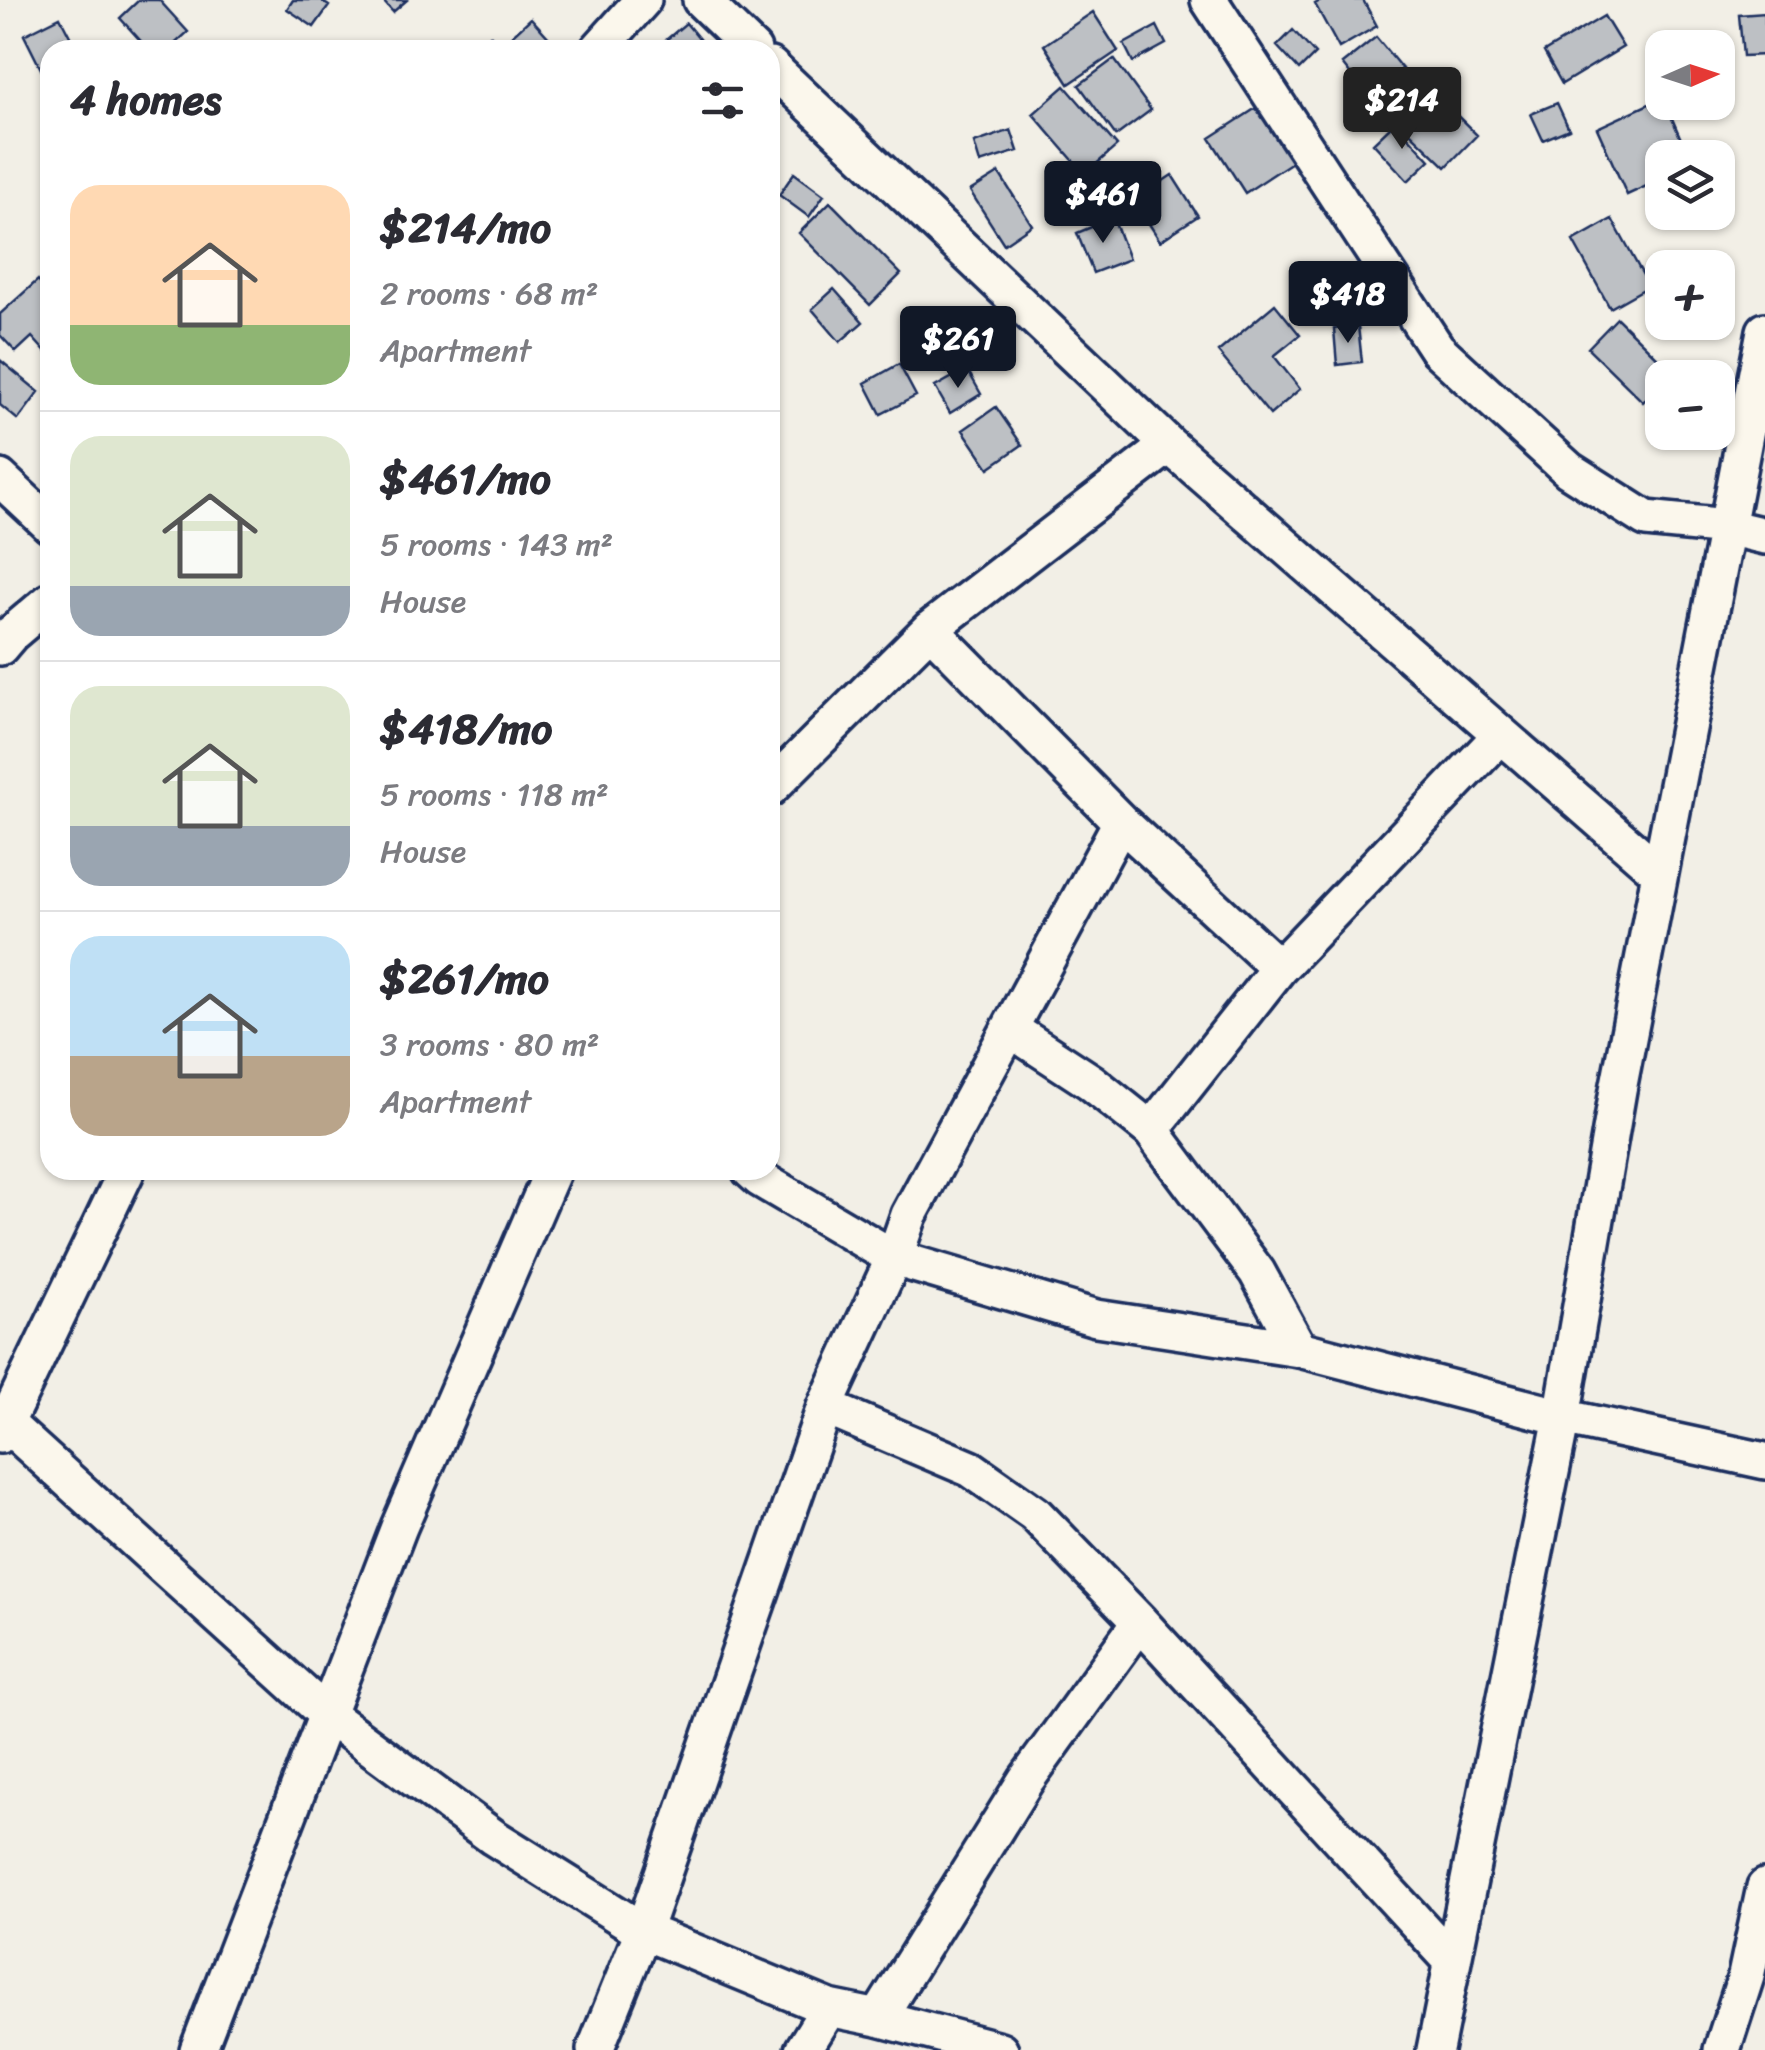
<!DOCTYPE html>
<html lang="en">
<head>
<meta charset="utf-8">
<style>
	:root { --surface:#fff; --page:#f2f2f3; --text:#2b2b33; --muted:#7c7c81; --line:#e1e1e2; --accent:#111827 }
	body { margin:0; font-family:Sriracha,sans-serif; background:var(--page); color:var(--text); height:100vh; display:flex; flex-direction:column; font-size:38px; white-space:nowrap }
	* { box-sizing:border-box; margin:0 }
	p { font-size:32px; color:var(--muted) }
	.icon { flex:none; width:55px; height:55px; fill:none; stroke:currentColor; stroke-width:2; stroke-linecap:round; stroke-linejoin:round }
	.map { position:relative; flex:1; overflow:hidden }
	.details { position:absolute; left:40px; top:40px; width:740px; height:1140px; display:flex; flex-direction:column; background:var(--surface); border-radius:30px; box-shadow:0 2px 8px #0004 }
	.details>* { flex:none }
	.needle { width:65px; rotate:87deg }
	.fabs { position:absolute; left:1645px; top:30px; display:grid; gap:20px }
	.fabs a { display:grid; place-items:center; width:90px; height:90px; border-radius:20px; background:var(--surface); box-shadow:0 2px 8px #0004; font-size:50px }
	.price { position:absolute; translate:-50% -85px; padding:0 22px; border-radius:10px; background:var(--accent); color:#fff; font-size:32px; line-height:65px; filter:drop-shadow(0 2px 5px #0008) }
	.price::after { content:''; position:absolute; left:50%; top:60px; width:30px; height:22px; margin-left:-15px; background:inherit; clip-path:polygon(0 0,100% 0,50% 100%) }
	.price.active { background:#222; color:#fff }
	ul { padding:0; list-style:none }
	li { display:flex; align-items:center; gap:30px; height:250px; padding:0 30px }
	li+li { border-top:2px solid var(--line) }
	li span { display:grid; place-items:center; flex:none; width:280px; height:200px; border-radius:30px; color:#555 }
	li>.icon { margin-inline-start:auto }
	span .icon { width:120px; height:120px; fill:#fffc; stroke-width:1 }
	li b { font-size:42px }
	h2 { display:flex; justify-content:space-between; align-items:center; height:120px; padding:0 30px; font-size:42px }
	.map>svg:first-child { display:block }
</style>
</head>
<body>
<div class="map">
<svg width="1765" height="2050" viewBox="0 0 1765 2050">
	<rect width="100%" height="100%" fill="#f2efe6"/>
	<filter id="ink" filterUnits="userSpaceOnUse"><feTurbulence type="fractalNoise" baseFrequency=".01" numOctaves="2"/><feDisplacementMap in="SourceGraphic" scale="20" xChannelSelector="R" yChannelSelector="G"/><feConvolveMatrix kernelMatrix="1 2 1 2 8 2 1 2 1" color-interpolation-filters="sRGB"/></filter>
	<g filter="url(#ink)">
		<path fill="#bdc0c4" stroke="#1b2f5e" stroke-width="2.5" d="M139,0H159L188,32L168,50H149L120,18Z
			M293,0H320L329,6L314,27L287,9Z
			M382,0H407L393,12Z
			M1322,0H1363L1377,26L1339,48L1315,4Z
			M1093,12L1118,51L1069,84L1044,45Z
			M1765,13V55L1743,56L1739,15Z
			M1604,16L1623,47L1562,84L1544,52Z
			M60,17L77,50H50V74L45,77L24,35Z
			M531,18L549,38L535,50H512L505,42Z
			M686,23L708,50H654Z
			M1157,26L1166,44L1133,62L1124,44Z
			M1293,30L1315,54L1299,70L1277,46Z
			M490,35L505,50H475Z
			M1376,37L1412,81L1378,109L1342,64Z
			M1114,59L1151,110L1116,136L1079,85Z
			M1424,83L1477,135L1446,167L1393,116Z
			M1065,86L1117,146L1085,174L1033,114Z
			M1662,98V102H1665L1689,158H1662V179L1627,195L1597,128Z
			M1264,103L1300,157L1245,193L1210,138Z
			M1557,103L1569,129L1543,140L1531,114Z
			M1395,122L1430,160L1408,181L1373,143Z
			M1011,130L1018,151L980,163L974,143Z
			M1130,169L1145,193L1172,175L1198,216L1160,241L1139,208L1128,216L1107,184Z
			M794,173L824,195L809,217L779,195Z
			M999,173L1032,225L1004,244L970,191Z
			M830,202L901,274L870,305L799,233Z
			M1113,218L1129,259L1093,273L1077,233Z
			M1612,219L1649,286L1610,308L1573,241Z
			M38,280L50,294V357L32,337L16,352L0,335V314Z
			M834,289L863,322L840,342L812,309Z
			M1662,291V322H1678L1665,332L1645,304Z
			M1275,304L1300,335L1274,356L1300,389L1270,415L1218,352Z
			M1617,318L1671,371L1662,378V381L1643,402L1588,348Z
			M1358,326L1362,362L1337,365L1334,329Z
			M0,360L39,392L18,420L0,405Z
			M899,364L916,396L881,414L865,383Z
			M967,369L981,394L950,413L935,387Z
			M996,407L1022,445L989,468L963,430Z"/>
		<g fill="none" stroke-linecap="round" stroke-linejoin="round">
			<g stroke="#1b2f5e" stroke-width="42">
				<path id="minor" d="M701,0L753,50
					M1209,0L1437,349L1569,470L1646,519L1727,527L1765,536
					M598,50L643,0
					M770,66L1169,445L1660,873
					M0,478L50,525
					M930,629L1121,822L1279,968
					M0,647L11,634L50,601
					M770,788L930,629L1169,445
					M1010,1029L1091,1082L1151,1130L1257,1272L1299,1349
					M1151,1130L1279,968L1501,735
					M750,1170L760,1179L894,1258L1096,1318L1299,1349L1562,1417L1765,1461
					M825,1407L971,1469L1035,1514L1140,1622L1452,1961
					M0,1418L326,1714L493,1837L643,1931L829,2008L878,2018L1000,2050
					M0,1435L127,1170
					M878,2018L1026,1780L1140,1622
					M198,2050L399,1527L553,1170
					M595,2050L643,1931L825,1407L894,1258L909,1215L1121,822
					M803,2050L829,2008
					M1435,2050L1562,1417L1618,1090L1765,331
					M1722,2050L1746,1976L1765,1887"/>
			</g>
			<use href="#minor" stroke="#fbf7ec" stroke-width="35"/>
		</g>
	</g>
</svg>
<div class="fabs">
<a><svg class="needle" viewBox="-14 -14 28 28"><path d="M0-13l5 13h-10z" fill="#e53935"/><path d="M0 13l5-13h-10z" fill="#7c7c81"/></svg></a>
<a><svg class="icon" aria-label="layers" viewBox="0 0 24 24"><path d="M12 4l9 5-9 5-9-5zM3 14l9 5 9-5"/></svg></a>
<a>+</a>
<a>−</a>
</div>
<b class="price active" style="left:1402px;top:152px">$214</b>
<b class="price" style="left:1103px;top:246px">$461</b>
<b class="price" style="left:1348px;top:346px">$418</b>
<b class="price" style="left:958px;top:391px">$261</b>
<section class="details">
<h2>4 homes<svg class="icon" aria-label="filters" viewBox="0 0 24 24"><path d="M4 7h16M4 17h16"/><circle cx="9" cy="7" r="2"/><circle cx="15" cy="17" r="2"/></svg></h2>
<ul>
<li><span style="background:linear-gradient(#ffd9b3 70%,#8fb573 0)"><svg class="icon" aria-label="home" viewBox="0 0 24 24"><path d="M3 11l9-7 9 7M6 9v11h12V9"/></svg></span><div><b>$214/mo</b><p>2 rooms · 68 m²</p><p>Apartment</p></div></li>
<li><span style="background:linear-gradient(#dfe7d0 75%,#9aa5b1 0)"><svg class="icon" aria-label="home" viewBox="0 0 24 24"><path d="M3 11l9-7 9 7M6 9v11h12V9"/></svg></span><div><b>$461/mo</b><p>5 rooms · 143 m²</p><p>House</p></div></li>
<li><span style="background:linear-gradient(#dfe7d0 70%,#9aa5b1 0)"><svg class="icon" aria-label="home" viewBox="0 0 24 24"><path d="M3 11l9-7 9 7M6 9v11h12V9"/></svg></span><div><b>$418/mo</b><p>5 rooms · 118 m²</p><p>House</p></div></li>
<li><span style="background:linear-gradient(#bfe0f5 60%,#b9a48a 0)"><svg class="icon" aria-label="home" viewBox="0 0 24 24"><path d="M3 11l9-7 9 7M6 9v11h12V9"/></svg></span><div><b>$261/mo</b><p>3 rooms · 80 m²</p><p>Apartment</p></div></li>
</ul>
</section>
</div>
</body>
</html>
